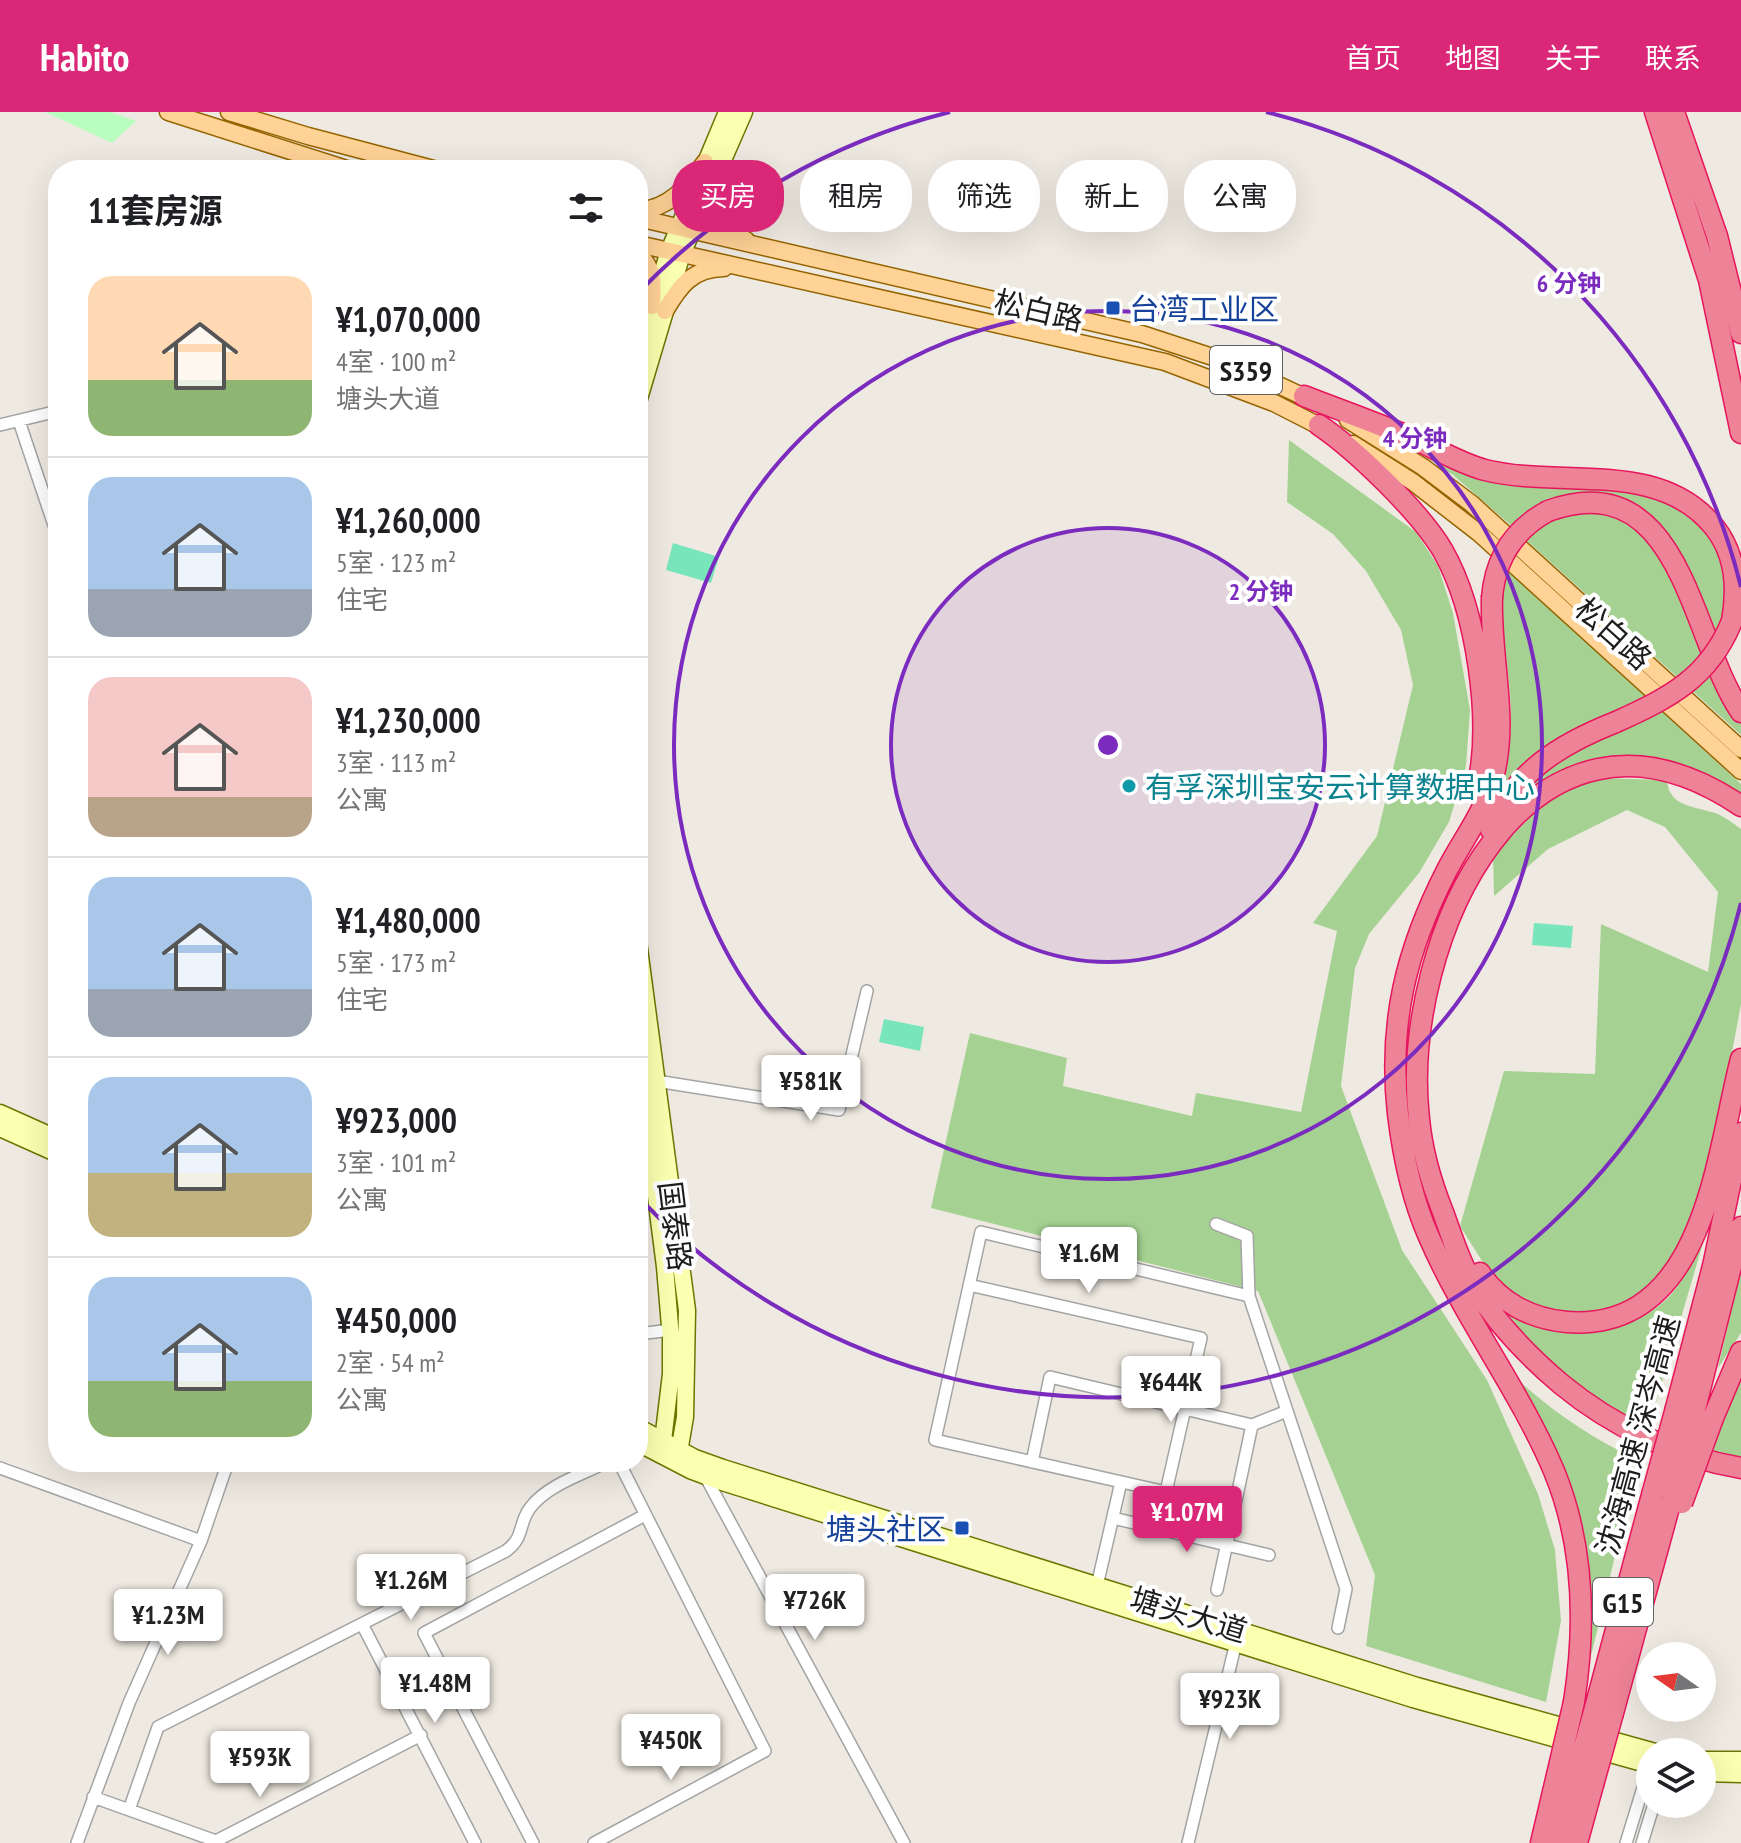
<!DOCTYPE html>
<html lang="zh">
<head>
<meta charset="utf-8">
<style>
	:root { --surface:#fff; --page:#f6f6f6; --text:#202124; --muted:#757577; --line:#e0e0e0; --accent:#db2777 }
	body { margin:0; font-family:"PT Sans Narrow","Noto Sans SC",sans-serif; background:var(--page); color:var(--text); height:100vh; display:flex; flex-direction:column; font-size:30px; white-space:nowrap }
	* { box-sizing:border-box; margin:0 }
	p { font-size:26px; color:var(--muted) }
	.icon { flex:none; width:44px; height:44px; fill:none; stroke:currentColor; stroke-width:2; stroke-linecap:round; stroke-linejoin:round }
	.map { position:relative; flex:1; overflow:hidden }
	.side { position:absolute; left:48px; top:48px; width:600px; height:1312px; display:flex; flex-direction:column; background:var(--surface); border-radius:32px; box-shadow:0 8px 32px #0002 }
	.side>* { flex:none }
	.top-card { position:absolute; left:672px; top:48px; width:760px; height:72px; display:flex; gap:16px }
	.needle { width:52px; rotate:284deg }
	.buttons { position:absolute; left:1636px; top:1530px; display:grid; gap:16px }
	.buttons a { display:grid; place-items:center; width:80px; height:80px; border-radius:50%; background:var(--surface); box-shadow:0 8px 32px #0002; font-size:40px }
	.price { position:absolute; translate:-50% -68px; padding:0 18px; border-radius:8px; background:#fff; color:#222; font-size:26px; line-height:52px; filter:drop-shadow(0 2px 4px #0008) }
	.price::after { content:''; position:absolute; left:50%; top:48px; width:24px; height:18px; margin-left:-12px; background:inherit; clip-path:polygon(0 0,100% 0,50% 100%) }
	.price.on { background:var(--accent); color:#fff }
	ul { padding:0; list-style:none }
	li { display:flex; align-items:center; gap:24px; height:200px; padding:0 40px }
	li+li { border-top:2px solid var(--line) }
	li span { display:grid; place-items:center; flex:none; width:224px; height:160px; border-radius:24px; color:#555 }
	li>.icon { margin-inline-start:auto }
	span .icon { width:96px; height:96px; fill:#fffc; stroke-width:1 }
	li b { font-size:34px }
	h2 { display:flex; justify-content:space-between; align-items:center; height:96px; padding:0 40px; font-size:34px }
	.pill { padding:0 28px; border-radius:32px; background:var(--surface); box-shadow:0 8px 32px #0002; font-size:28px; line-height:72px }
	.pill.on { background:var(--accent); color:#fff }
	header { display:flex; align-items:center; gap:48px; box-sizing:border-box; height:112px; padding:0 40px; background:var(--accent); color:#fff }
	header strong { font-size:38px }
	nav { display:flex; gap:44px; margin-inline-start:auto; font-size:28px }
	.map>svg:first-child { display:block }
</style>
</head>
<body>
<header>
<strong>Habito</strong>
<nav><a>首页</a><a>地图</a><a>关于</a><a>联系</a></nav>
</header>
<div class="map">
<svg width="1741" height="1731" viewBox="0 0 1741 1731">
	<rect width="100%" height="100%" fill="#efeae1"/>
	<path fill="#a5d292" d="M1395,325L1441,348L1643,380L1690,400L1721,440L1729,490L1715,530L1674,434L1665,421L1616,389L1513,415L1453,363Z
		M1289,328L1416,420L1438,454L1453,501L1470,598L1466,654L1449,710L1419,761L1369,822L1355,856L1341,974L1402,1138L1487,1268L1538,1382L1555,1438L1561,1509L1546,1590L1366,1534L1375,1463L1258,1179L931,1096L970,921L1067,946L1063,974L1192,1004L1196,981L1301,1000L1337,819L1313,811L1377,724L1413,573L1401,518L1366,459L1333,422L1287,390Z
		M1594,398L1628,408L1655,430L1735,603L1741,611V623L1523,425L1550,405Z
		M1507,458L1649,588C1592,612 1532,630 1498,685C1510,652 1513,616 1510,581C1507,540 1496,499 1507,458Z
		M1660,598L1741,672V684C1686,647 1623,635 1560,660C1545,667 1533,679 1518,686L1555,649Z
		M1600,666L1667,668C1669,696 1696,694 1718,702C1726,706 1733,711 1741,717V892L1725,978L1699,1086L1673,1148L1647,1178L1616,1195L1584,1201L1553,1200L1522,1189L1494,1168L1460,1114L1504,959L1595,962L1601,812L1708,860L1718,780L1665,715L1627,698L1548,737L1494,784L1493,743L1549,686Z
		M1703,1131L1648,1318L1571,1273L1524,1225L1505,1197C1521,1206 1538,1215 1556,1219C1597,1227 1647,1212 1674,1179C1685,1164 1694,1147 1703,1131Z
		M1741,1156V1221L1718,1256Z
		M1741,1257V1348L1713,1342L1719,1315Z
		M1517,1267C1553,1300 1593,1327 1638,1348L1591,1544L1586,1454Z"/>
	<path fill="#b9febf" d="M45,0H110L136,9L112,31Z"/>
	<path fill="#78e5bb" d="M673,431L719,445L711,471L666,458Z
		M1534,811L1573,814L1571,836L1532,833Z
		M884,907L924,915L920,939L879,930Z"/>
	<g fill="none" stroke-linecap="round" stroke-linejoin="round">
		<g stroke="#a4a4a4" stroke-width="14">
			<path id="street" d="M19,309L58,425
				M0,313L58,299
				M650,968L839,998L867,879
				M1216,1112L1247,1124L1249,1184L1346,1477L1338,1516
				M969,1173L1201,1226L1166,1380L935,1328L981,1120L1249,1184
				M638,1222L671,1218
				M1032,1350L1050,1265L1252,1313L1287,1299
				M0,1356L201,1429
				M704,1362L904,1731
				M1113,1406L1269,1443
				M1096,1478L1121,1370
				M1217,1478L1252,1313
				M362,1512L475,1731
				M93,1685L216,1729L421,1623
				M129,1698L158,1615L506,1439C525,1425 518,1412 530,1396C547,1373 583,1362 607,1350
				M77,1731L129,1591L201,1429L228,1350
				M533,1731L424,1521L645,1403
				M594,1731L765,1639L619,1350
				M1188,1731L1237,1526
				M1626,1731L1650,1653
				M1642,1731L1654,1692"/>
		</g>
		<g stroke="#6b7700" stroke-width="19">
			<path id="secondary" d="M638,240L669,139L727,0
				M638,290L682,142L744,0
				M638,829L687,1198L685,1305L678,1346
				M638,942L665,1155L671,1226V1262L662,1337
				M0,1001L58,1027
				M0,1016L58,1042
				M638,1315L695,1346L723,1356L1417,1574L1655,1640
				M638,1331L690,1358L719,1369L1413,1587L1650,1653
				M1702,1648H1741
				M1702,1661L1741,1662"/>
		</g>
		<g stroke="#956400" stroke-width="19">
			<path id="primary" d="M168,0L350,58
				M229,0L308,24L437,58
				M719,56C714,89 712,111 746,128
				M638,99C671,96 686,75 705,50
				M638,106L1142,222L1231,251L1313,289
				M638,132L1165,250L1274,291L1329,319
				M638,142C655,156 653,173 652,194
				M665,199C679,175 692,156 724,156
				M1348,308L1423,355L1472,392L1741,637
				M1353,332L1413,370L1480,422L1741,659"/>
		</g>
		<g stroke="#e7155d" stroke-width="23">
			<path id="highway" d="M1655,0L1709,168L1741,321
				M1674,0L1717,124L1741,221
				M1304,284C1340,298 1377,311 1412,326C1437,337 1459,351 1485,358C1561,377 1660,346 1715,416C1736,443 1738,476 1732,509
				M1319,313C1357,339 1420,400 1443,439C1477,499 1493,610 1477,677
				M1548,399C1682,351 1690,526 1741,600
				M1492,486C1490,548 1509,605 1493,666C1485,700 1463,727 1447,758C1406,838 1388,911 1398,1002C1403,1043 1412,1087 1429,1125C1464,1206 1519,1277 1554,1359C1584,1432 1586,1513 1574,1590
				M1741,694C1528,550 1399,829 1419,1007C1422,1039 1431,1070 1443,1100C1452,1125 1460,1151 1473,1173C1496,1211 1528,1244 1561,1272C1612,1314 1676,1345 1741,1356
				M1491,718C1514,660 1560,632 1616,610
				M1480,1161C1499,1190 1531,1207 1567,1210C1705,1220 1716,1043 1741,947
				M1676,1296L1713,1154L1741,1021
				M1694,1301L1741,1115
				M1713,1306L1741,1240
				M1595,1596L1652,1383
				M1613,1601L1671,1388
				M1541,1731L1557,1663
				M1558,1731L1575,1668
				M1577,1731L1593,1673"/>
		</g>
		<use href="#street" stroke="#fff" stroke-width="11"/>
		<use href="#secondary" stroke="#fbffb0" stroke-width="16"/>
		<use href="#primary" stroke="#ffd296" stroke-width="16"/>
		<use href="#highway" stroke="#ee8296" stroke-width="20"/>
		<g stroke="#e7155d" stroke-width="23" stroke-linecap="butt">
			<path id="highway-bridge" d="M1492,486C1495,447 1513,418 1548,399
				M1616,610C1669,586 1709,566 1732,509
				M1652,1383L1676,1296
				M1672,1384L1694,1301
				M1682,1391L1713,1306
				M1557,1663L1574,1590
				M1575,1668L1595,1596
				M1593,1673L1613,1601"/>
		</g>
		<use href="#highway-bridge" stroke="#ee8296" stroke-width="20"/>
	</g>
	<circle cx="1108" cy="633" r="217" fill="#7b2cbf" fill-opacity=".12"/>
	<g fill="none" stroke="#7b2cbf" stroke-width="4">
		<circle cx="1108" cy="633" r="217"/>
		<circle cx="1108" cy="633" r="434"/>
		<path d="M1741 791A652 652 0 0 1 639 1086M639 180A652 652 0 0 1 950 0M1266 0A652 652 0 0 1 1741 475"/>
	</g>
	<g fill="#1a4fb4" stroke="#fff" stroke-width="3">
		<rect x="1105" y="188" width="16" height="16" rx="4"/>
		<rect x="954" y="1408" width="16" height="16" rx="4"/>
	</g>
	<circle fill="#0f9aa8" stroke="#fff" stroke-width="3" cx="1129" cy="674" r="8"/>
	<g text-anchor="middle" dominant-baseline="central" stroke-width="8" stroke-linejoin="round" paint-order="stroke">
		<g fill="#fff" stroke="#616161" stroke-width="2">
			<rect x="1210" y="234" width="72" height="48" rx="6"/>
			<rect x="1593" y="1466" width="60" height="48" rx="6"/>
		</g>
		<g font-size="28" font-weight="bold" fill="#1d1d1d">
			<text x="1246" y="258">S359</text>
			<text x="1623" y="1490">G15</text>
		</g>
		<g font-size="30" fill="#164399" stroke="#fff" text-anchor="start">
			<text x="1129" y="196">台湾工业区</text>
			<text x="946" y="1416" text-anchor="end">塘头社区</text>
		</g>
		<g font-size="30" fill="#1d1d1d" stroke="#fff">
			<text transform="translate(1039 198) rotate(13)">松白路</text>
			<text transform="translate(1614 521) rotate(42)">松白路</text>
			<text transform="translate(676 1114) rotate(83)">国泰路</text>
			<text transform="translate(1637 1323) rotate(-75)">沈海高速 深岑高速</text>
			<text transform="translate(1189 1502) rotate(17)">塘头大道</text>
		</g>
		<g font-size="30" fill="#0d838f" stroke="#fff" text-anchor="start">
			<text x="1145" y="674">有孚深圳宝安云计算数据中心</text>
		</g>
	</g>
	<circle cx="1108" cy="633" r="12" fill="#7b2cbf" stroke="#fff" stroke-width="4"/>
	<g font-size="24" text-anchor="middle" font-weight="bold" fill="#7b2cbf" stroke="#fff" stroke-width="8" stroke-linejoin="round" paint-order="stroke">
		<text x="1569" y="180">6 分钟</text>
		<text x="1415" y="335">4 分钟</text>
		<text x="1261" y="488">2 分钟</text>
	</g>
</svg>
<div class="buttons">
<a><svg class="needle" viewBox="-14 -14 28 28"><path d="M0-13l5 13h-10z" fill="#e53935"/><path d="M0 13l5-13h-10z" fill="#757577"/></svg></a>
<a><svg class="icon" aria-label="layers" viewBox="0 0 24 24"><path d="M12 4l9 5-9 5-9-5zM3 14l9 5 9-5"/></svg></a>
</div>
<b class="price" style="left:811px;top:1011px">¥581K</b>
<b class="price" style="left:1089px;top:1183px">¥1.6M</b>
<b class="price" style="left:1171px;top:1312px">¥644K</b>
<b class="price on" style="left:1187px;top:1442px">¥1.07M</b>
<b class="price" style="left:411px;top:1510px">¥1.26M</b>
<b class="price" style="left:815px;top:1530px">¥726K</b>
<b class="price" style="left:168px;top:1545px">¥1.23M</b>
<b class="price" style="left:435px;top:1613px">¥1.48M</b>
<b class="price" style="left:1230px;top:1629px">¥923K</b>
<b class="price" style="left:671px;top:1670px">¥450K</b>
<b class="price" style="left:260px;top:1687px">¥593K</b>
<div class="top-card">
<a class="pill on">买房</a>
<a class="pill">租房</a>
<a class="pill">筛选</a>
<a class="pill">新上</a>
<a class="pill">公寓</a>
</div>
<section class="side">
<h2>11套房源<svg class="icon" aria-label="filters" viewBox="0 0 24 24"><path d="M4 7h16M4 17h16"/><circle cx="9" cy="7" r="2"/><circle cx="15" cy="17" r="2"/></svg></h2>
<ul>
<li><span style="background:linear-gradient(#ffd9b3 65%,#8fb573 0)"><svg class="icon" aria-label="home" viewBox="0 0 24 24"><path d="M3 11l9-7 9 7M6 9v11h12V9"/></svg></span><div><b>¥1,070,000</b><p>4室 · 100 m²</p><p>塘头大道</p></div></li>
<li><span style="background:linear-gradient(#a9c7e8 70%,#9aa5b1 0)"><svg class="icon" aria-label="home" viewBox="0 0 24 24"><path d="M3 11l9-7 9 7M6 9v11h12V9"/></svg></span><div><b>¥1,260,000</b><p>5室 · 123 m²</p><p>住宅</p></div></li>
<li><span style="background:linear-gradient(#f6c9c9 75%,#b9a48a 0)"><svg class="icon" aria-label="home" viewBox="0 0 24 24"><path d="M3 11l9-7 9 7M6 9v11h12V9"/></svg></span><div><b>¥1,230,000</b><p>3室 · 113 m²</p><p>公寓</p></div></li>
<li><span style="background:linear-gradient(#a9c7e8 70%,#9aa5b1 0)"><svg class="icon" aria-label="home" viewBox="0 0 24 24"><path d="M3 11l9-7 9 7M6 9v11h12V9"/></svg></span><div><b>¥1,480,000</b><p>5室 · 173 m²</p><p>住宅</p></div></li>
<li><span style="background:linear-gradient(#a9c7e8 60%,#c2b280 0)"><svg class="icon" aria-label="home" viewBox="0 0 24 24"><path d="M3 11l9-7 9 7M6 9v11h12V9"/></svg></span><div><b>¥923,000</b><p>3室 · 101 m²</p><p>公寓</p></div></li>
<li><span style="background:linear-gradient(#a9c7e8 65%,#8fb573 0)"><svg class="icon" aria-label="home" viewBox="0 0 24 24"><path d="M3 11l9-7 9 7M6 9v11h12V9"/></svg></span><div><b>¥450,000</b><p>2室 · 54 m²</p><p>公寓</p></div></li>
</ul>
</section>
</div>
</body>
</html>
